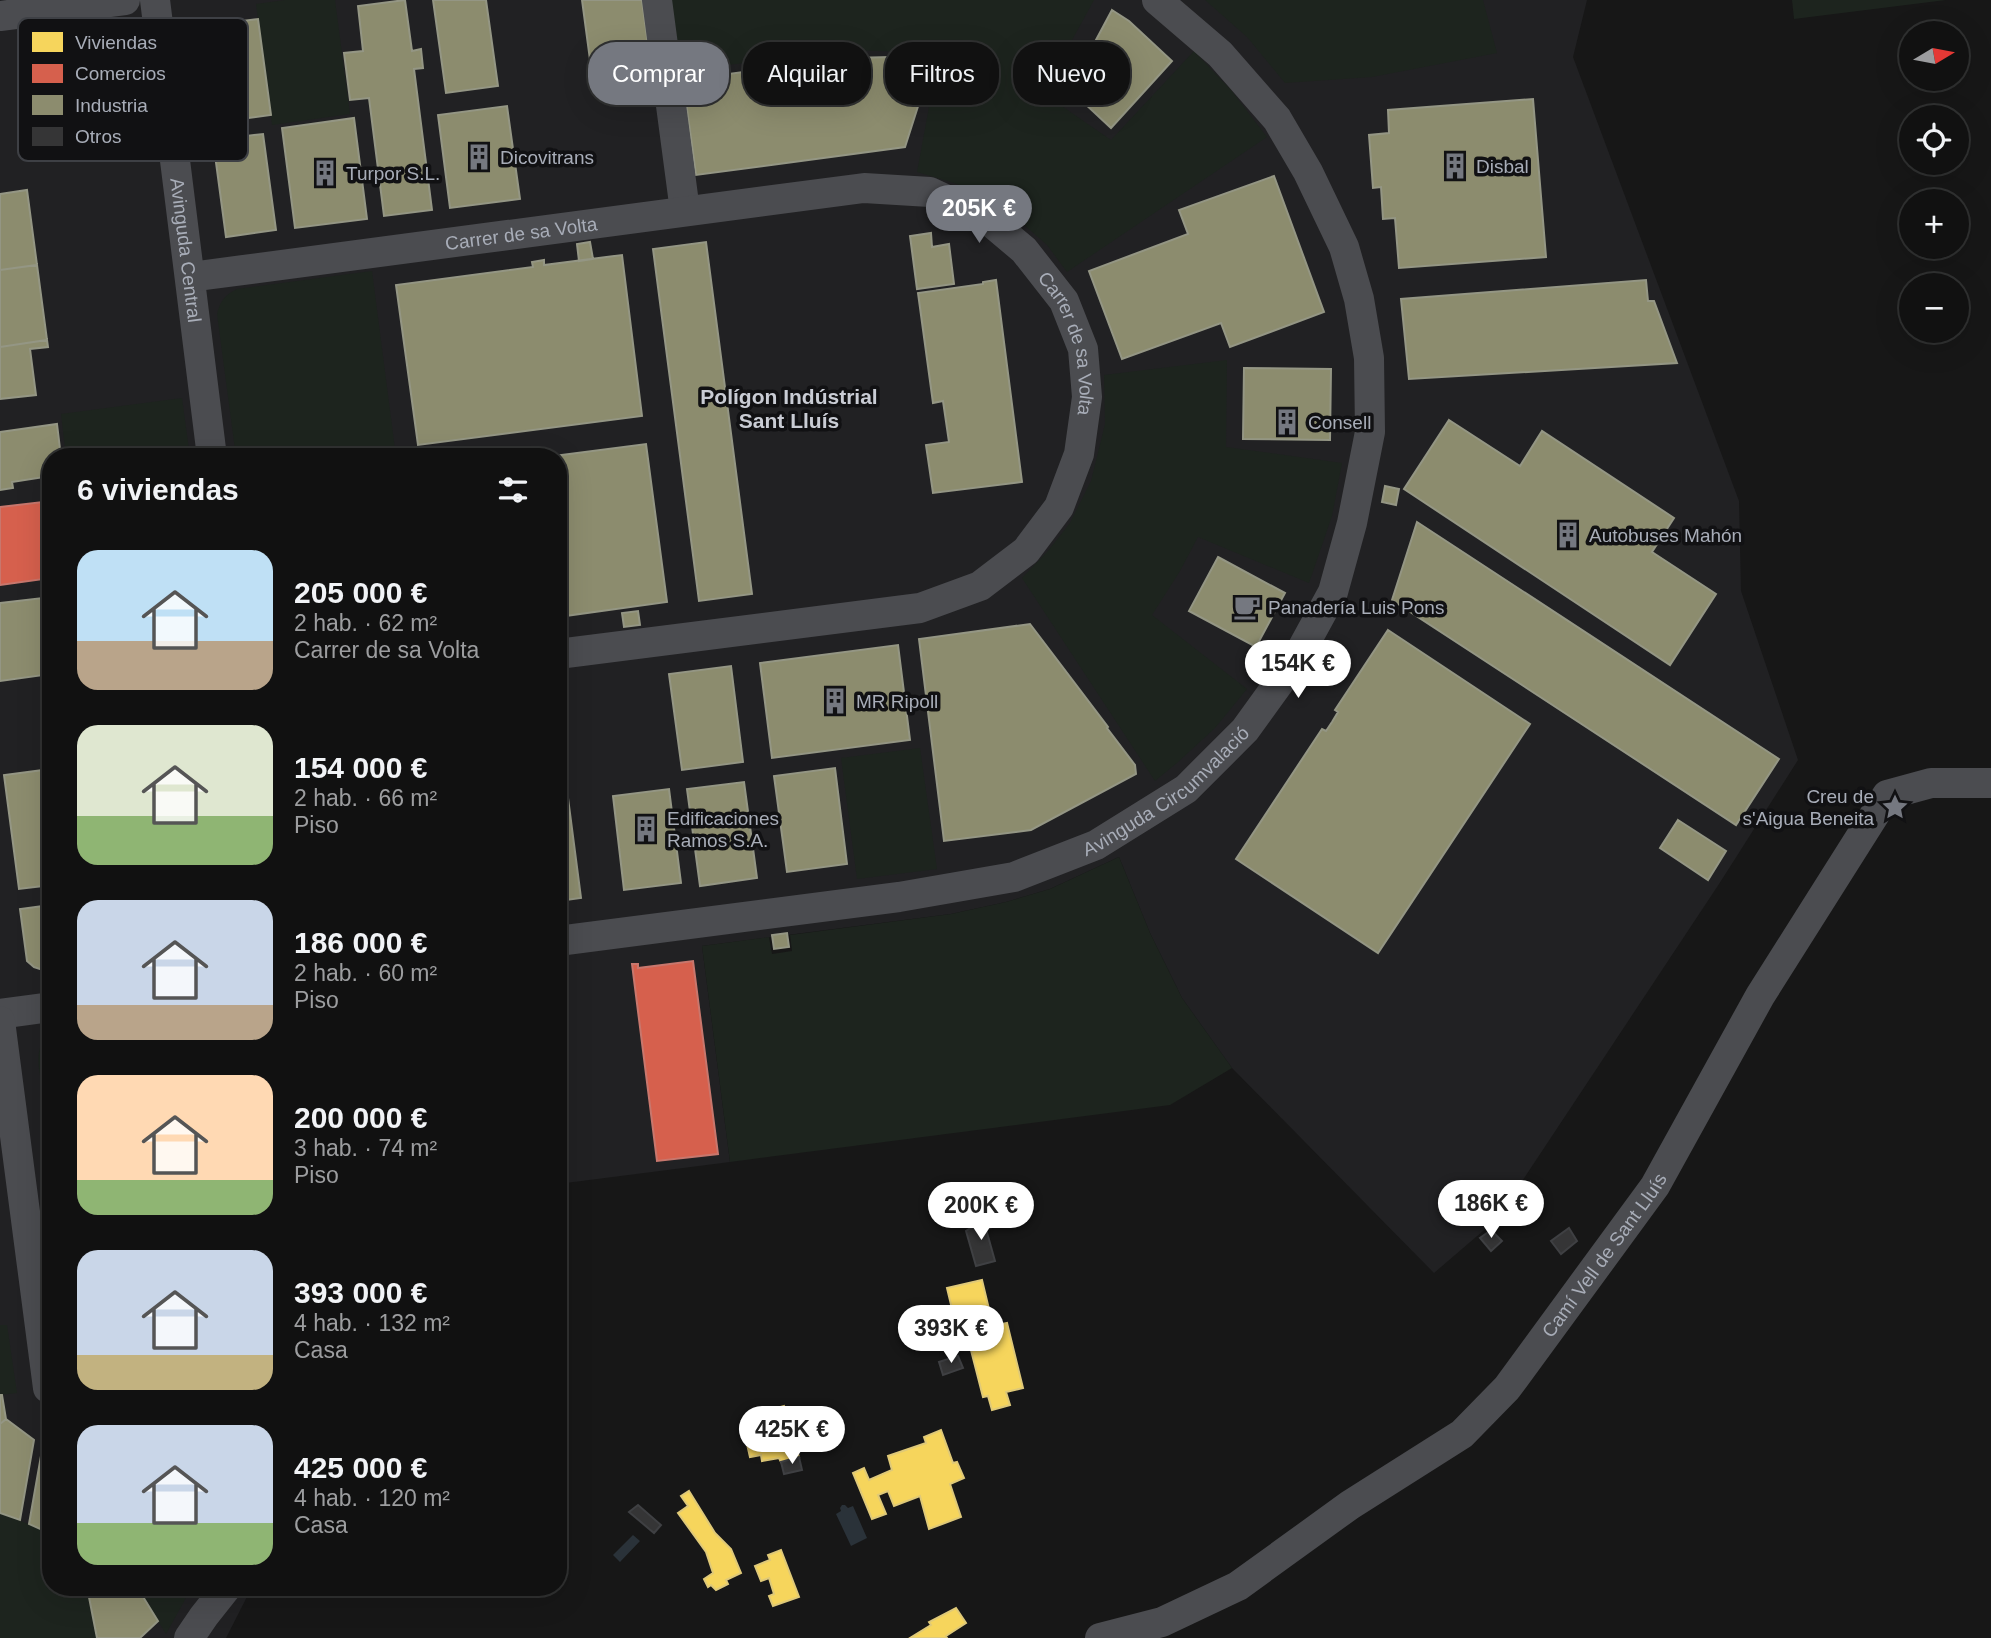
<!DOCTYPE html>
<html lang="es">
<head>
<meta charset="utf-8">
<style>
	:root { --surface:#111; --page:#1a1a1a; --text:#f1f3f6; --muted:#9c9d9f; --line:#303131; --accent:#757880 }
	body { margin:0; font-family:Arial,sans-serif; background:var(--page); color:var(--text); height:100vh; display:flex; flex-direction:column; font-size:26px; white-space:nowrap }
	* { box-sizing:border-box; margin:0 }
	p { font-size:23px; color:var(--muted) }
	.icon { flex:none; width:38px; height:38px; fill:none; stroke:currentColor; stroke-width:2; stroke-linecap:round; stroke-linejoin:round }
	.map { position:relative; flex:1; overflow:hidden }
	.sheet { position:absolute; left:42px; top:448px; width:525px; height:1148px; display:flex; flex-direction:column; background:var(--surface); border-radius:28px; box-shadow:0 7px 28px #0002,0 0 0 2px var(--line) }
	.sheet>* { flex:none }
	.banner { position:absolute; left:588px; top:42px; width:665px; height:63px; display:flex; gap:14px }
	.needle { width:46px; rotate:80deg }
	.tools { position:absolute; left:1899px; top:21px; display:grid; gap:14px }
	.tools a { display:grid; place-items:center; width:70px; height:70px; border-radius:50%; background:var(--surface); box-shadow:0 7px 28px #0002,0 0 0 2px var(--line); font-size:35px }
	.price { position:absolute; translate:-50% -60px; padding:0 16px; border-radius:24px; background:#fff; color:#222; font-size:23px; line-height:46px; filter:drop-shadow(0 2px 4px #0008) }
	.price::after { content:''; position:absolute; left:50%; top:42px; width:21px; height:16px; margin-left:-10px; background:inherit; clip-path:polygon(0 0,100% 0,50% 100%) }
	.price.selected { background:var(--accent); color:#fff }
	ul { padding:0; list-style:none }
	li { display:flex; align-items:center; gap:21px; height:175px; padding:0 35px }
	li span { display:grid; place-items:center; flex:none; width:196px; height:140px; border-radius:21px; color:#555 }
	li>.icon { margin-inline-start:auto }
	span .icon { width:84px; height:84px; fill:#fffc; stroke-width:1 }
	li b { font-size:30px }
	h2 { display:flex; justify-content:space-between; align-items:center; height:84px; padding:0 35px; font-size:30px }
	.chip { padding:0 24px; border-radius:28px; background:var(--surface); box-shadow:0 7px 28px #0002,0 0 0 2px var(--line); font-size:24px; line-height:63px }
	.chip.selected { background:var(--accent); color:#fff }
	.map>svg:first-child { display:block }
</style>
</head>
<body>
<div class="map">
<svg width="1991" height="1638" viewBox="0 0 1991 1638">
	<rect width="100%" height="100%" fill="#171717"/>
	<path fill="#212123" d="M0,0H1587L1573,57L1739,501L1741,591L1798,760L1719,884L1497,1219L1434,1273L1232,1068L1182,998L1150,933L1119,857L1050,889L1006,902L951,914L702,946L730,1162L558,1184V457H51V1587H252L226,1638H0Z"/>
	<path fill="#1d241e" d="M285,0H335L350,114L272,125L256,4Z
		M665,0H1094L1043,93L1111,140L1194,51L1231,90L1267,137L1067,272L1047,245L1013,215L985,196L954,183L917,172L939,53L848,50L673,72Z
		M1205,0H1483L1497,53L1372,77L1285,83L1247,37Z
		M1792,0H1946L1794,19Z
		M372,271L396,457H236L217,314C220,301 225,295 237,289Z
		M1227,360L1226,447L1342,463L1332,516L1309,583L1198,537L1180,571L1152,615L1247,689L1215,728L1177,763L1155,781L1022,578L1047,552L1070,523L1091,481L1105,424L1104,375Z
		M182,398L190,457H66L61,414Z
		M920,748L937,869L857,879L841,758Z
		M1119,857L1150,933L1182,998L1232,1068L1170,1105L730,1162L702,946L769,937L772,954L792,951L790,935L951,914L1006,902L1050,889Z
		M51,1032V1092L43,1093C40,1069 31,1050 51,1032Z
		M0,1325H7L17,1393L0,1395Z
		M0,1513L51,1533V1587H87L97,1638H0Z
		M137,1587H192L166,1634Z"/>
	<path fill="#2a3239" d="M842,1505H845L848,1508L853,1506L867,1538L851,1546L836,1514L841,1511L840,1508Z
		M633,1535L640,1541L620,1562L613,1555Z"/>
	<path fill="#f6d55c" stroke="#dfc978" stroke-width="2" d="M982,1280L993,1326L1007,1323L1023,1388L1006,1392L1010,1405L992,1410L988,1396L983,1397L961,1311L953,1313L947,1288Z
		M784,1406L799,1457L781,1462L779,1458L762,1461L761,1455L750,1457L744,1431L760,1427L758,1413Z
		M941,1430L953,1463L957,1462L964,1478L950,1484L961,1517L929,1529L920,1496L894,1506L888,1491L878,1495L886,1514L872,1519L853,1473L864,1468L869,1480L892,1470L888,1456L926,1443L924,1437Z
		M689,1491L715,1533L731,1549L741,1573L726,1580L728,1584L716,1590L711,1585L708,1587L704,1579L713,1573L706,1552L678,1513L688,1506L681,1496Z
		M781,1550L799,1597L773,1606L769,1596L774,1594L769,1578L761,1581L755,1566L770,1560L768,1555Z
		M956,1608L966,1623L946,1636L947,1638H910L931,1625L929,1622Z"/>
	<path fill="#d6604d" stroke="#c8776d" stroke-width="2" d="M51,501V578L0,585V507Z
		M693,961L718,1154L657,1161L632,964H638V968Z"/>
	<path fill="#8c8c6e" stroke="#949684" stroke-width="2" d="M405,0L412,51L421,49L423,68L414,69L432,210L384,216L369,98L350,100L344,53L363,51L358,6Z
		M433,0H486L498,86L446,93Z
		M582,0H642L652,74L593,82Z
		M1112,10L1129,21L1172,61L1111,128L1068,88L1105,46L1096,40Z
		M258,19L271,115L211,123L200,39L211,25Z
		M891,57L916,60L921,97L905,147L696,175L683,80L850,58Z
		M1533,99L1546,257L1399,268L1395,218L1383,219L1381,187L1373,188L1369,135L1389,133L1388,110Z
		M507,106L520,199L450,208L438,115Z
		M354,118L367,219L295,228L282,128Z
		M263,134L276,230L226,237L213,140Z
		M1274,176L1324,312L1230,347L1221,323L1122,359L1089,271L1188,234L1179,210Z
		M27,190L37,265L0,270V194Z
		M931,233L932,247L949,244L954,284L917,289L910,236Z
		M590,242L593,259L579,261L577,244Z
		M706,242L752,594L699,601L653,249Z
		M622,255L642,416L418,445L396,285L533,267L532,262L544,260V265Z
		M37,265L47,340L0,347V270Z
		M996,280L1022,482L933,493L926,445L949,442L943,401L933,403L918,293L983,284V282Z
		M1646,280L1648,301H1654L1677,363L1409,379L1401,299Z
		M47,340L48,347L30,349L36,395L0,399V347Z
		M1244,368L1331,369L1330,440L1243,439Z
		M1449,420L1520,466L1542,431L1674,518L1652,552L1716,594L1670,665L1404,489Z
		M57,424L61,457H51V476L12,482L13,488L0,490V432Z
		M646,444L667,602L558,617V457H546Z
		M1385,486L1399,489L1396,505L1382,502Z
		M1417,522L1779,759L1736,825L1392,600Z
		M1218,557L1285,593L1256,647L1189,611Z
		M51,597V674L0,681V603Z
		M638,611L640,625L624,627L622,613Z
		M1030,624L1108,727L1107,728L1135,765L1136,774L1031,830L944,841L919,639Z
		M1388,630L1530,724L1378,953L1236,859L1322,729L1326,731L1332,722L1338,712L1335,710Z
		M898,645L910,740L772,758L760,663Z
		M731,666L743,762L682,770L669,674Z
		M558,721L581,898L558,901Z
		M835,768L847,864L787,872L774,776Z
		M51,769V885L19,889L4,775Z
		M744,782L757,878L700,886L687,789Z
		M669,789L681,883L624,890L613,796Z
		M1678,820L1726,851L1708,880L1660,848Z
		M51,905V969L43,970L34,967L27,961L20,909Z
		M787,933L789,947L774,949L772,935Z
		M0,1395H2L6,1419L0,1424Z
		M6,1419L34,1440L20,1520L0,1513V1424Z
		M51,1438V1532L49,1533L29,1524L44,1439Z
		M87,1587H137L158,1621L140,1638H97Z"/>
	<path fill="#353536" stroke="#3f4043" stroke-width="2" d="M992,1214L995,1226L986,1229L995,1261L976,1266L966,1231Z
		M1569,1228L1577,1241L1561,1254L1551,1241Z
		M1491,1230L1502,1241L1491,1251L1480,1238Z
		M958,1356L963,1368L943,1375L939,1362Z
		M799,1457L802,1470L784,1474L781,1462Z
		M638,1505L661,1525L654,1533L629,1512Z"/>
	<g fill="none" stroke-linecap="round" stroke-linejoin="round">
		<g stroke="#4b4c50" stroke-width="30">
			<path id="s1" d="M155,0L212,457"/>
			<path d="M657,0L685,211"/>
			<path d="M0,16L125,0"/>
			<path id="s2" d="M190,277L864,188L930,192L986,218L1024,250L1064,301L1083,349L1087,397L1079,454L1059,507L1026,551L980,586L920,608L558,654"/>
			<path id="s3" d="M558,941L899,897L1014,877L1096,845L1186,789L1245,730L1297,658L1333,592L1352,523L1370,432L1369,358L1359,299L1344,247L1308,172L1277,119L1220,54L1157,0"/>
			<path d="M0,1014L51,1007"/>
			<path d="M0,1021L48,1388"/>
			<path d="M189,1638L204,1616L227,1587"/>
			<path id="s4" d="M1100,1638L1162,1622L1238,1586L1350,1505L1462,1434L1507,1388L1655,1186L1760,996L1887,795L1931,783H1991"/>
		</g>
	</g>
	<defs>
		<g id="building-bare" transform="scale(2.1)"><path d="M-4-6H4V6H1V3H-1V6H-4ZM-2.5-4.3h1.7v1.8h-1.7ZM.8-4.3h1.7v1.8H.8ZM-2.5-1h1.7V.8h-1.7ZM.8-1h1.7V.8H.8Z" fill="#757880" stroke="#111113" stroke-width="2.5" paint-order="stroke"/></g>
		<g id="cafe-bare" transform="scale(2.1)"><path d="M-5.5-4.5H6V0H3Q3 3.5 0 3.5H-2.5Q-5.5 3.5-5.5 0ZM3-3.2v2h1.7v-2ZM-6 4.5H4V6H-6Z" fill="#757880" stroke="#111113" stroke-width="2.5" paint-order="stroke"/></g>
		<g id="sight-bare" transform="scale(2.1)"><path d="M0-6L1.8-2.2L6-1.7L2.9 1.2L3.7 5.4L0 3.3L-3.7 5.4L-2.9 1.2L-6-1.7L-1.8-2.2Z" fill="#757880" stroke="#111113" stroke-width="2.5" paint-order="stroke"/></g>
	</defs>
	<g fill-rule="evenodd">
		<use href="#building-bare" x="479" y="157"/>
		<use href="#building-bare" x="1455" y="166"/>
		<use href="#building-bare" x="325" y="173"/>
		<use href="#building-bare" x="1287" y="422"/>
		<use href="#building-bare" x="1568" y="535"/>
		<use href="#cafe-bare" x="1247" y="607"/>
		<use href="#building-bare" x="835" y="701"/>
		<use href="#sight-bare" x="1895" y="807"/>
		<use href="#building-bare" x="646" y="829"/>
	</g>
	<g text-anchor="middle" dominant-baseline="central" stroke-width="7" stroke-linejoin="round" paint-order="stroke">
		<g font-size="19" fill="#a8adb8" stroke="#111113" text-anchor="start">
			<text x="500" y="157">Dicovitrans</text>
			<text x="1476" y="166">Disbal</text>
			<text x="346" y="173">Turpor S.L.</text>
			<text x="1308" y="422">Consell</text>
			<text x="1589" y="535">Autobuses Mahón</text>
			<text x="1268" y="607">Panadería Luis Pons</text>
			<text x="856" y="701">MR Ripoll</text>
			<text x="1874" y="796" text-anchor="end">Creu de<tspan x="1874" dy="22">s'Aigua Beneita</tspan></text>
			<text x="667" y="818">Edificaciones<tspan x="667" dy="22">Ramos S.A.</tspan></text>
		</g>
		<g font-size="19" fill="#a8adb8" stroke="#111113">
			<text stroke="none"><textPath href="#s2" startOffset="334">Carrer de sa Volta</textPath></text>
			<text stroke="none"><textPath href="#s1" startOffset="252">Avinguda Central</textPath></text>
			<text stroke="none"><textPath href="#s2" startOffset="964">Carrer de sa Volta</textPath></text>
			<text stroke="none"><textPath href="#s3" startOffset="637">Avinguda Circumvalació</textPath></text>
			<text stroke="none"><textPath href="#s4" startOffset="648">Camí Vell de Sant Lluís</textPath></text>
		</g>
		<g font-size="21" font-weight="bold" fill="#c9ccd4" stroke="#111113">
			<text x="789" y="396">Polígon Indústrial<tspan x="789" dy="24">Sant Lluís</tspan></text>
		</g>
	</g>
	<rect x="18" y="18" width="230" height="143" rx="10" fill="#111113" stroke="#3e4045" stroke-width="2"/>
	<rect x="32" y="32" width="31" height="20" fill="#f6d55c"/>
	<rect x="32" y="64" width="31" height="19" fill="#d6604d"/>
	<rect x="32" y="95" width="31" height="20" fill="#8c8c6e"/>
	<rect x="32" y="127" width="31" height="19" fill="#353536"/>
	<g font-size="19" fill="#a8adb8">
		<text x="75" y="49">Viviendas</text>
		<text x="75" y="80">Comercios</text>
		<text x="75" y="112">Industria</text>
		<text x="75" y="143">Otros</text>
	</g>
</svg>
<div class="tools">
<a><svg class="needle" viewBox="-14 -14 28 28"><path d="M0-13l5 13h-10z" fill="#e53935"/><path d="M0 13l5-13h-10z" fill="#9c9d9f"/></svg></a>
<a><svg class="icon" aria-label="locate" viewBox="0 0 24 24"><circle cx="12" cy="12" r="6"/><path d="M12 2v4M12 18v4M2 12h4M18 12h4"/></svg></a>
<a>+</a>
<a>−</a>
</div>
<b class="price selected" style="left:979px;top:245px">205K €</b>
<b class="price" style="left:1298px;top:700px">154K €</b>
<b class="price" style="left:1491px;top:1240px">186K €</b>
<b class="price" style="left:981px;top:1242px">200K €</b>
<b class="price" style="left:951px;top:1365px">393K €</b>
<b class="price" style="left:792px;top:1466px">425K €</b>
<div class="banner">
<a class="chip selected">Comprar</a>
<a class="chip">Alquilar</a>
<a class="chip">Filtros</a>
<a class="chip">Nuevo</a>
</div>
<section class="sheet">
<h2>6 viviendas<svg class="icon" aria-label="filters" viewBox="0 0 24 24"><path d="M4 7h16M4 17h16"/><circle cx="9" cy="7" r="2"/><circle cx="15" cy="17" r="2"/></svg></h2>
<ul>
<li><span style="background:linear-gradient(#bfe0f5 65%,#b9a48a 0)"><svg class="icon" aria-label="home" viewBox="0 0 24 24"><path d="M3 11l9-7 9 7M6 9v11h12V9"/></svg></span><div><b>205 000 €</b><p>2 hab. · 62 m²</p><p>Carrer de sa Volta</p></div></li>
<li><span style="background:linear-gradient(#dfe7d0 65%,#8fb573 0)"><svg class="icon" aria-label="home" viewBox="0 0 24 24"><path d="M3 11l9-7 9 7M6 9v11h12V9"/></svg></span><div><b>154 000 €</b><p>2 hab. · 66 m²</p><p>Piso</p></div></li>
<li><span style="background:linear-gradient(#c9d6e8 75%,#b9a48a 0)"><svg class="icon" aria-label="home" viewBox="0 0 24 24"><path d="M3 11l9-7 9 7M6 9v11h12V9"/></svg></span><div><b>186 000 €</b><p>2 hab. · 60 m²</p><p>Piso</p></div></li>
<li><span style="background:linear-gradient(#ffd9b3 75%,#8fb573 0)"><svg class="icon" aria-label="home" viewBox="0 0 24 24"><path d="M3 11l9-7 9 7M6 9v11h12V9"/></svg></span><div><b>200 000 €</b><p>3 hab. · 74 m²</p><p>Piso</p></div></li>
<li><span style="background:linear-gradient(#c9d6e8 75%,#c2b280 0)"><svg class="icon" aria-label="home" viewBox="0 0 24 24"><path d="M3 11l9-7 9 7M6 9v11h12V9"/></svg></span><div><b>393 000 €</b><p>4 hab. · 132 m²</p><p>Casa</p></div></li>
<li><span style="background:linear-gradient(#c9d6e8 70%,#8fb573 0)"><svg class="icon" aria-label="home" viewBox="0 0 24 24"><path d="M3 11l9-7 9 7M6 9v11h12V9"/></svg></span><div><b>425 000 €</b><p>4 hab. · 120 m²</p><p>Casa</p></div></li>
</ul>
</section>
</div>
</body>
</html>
